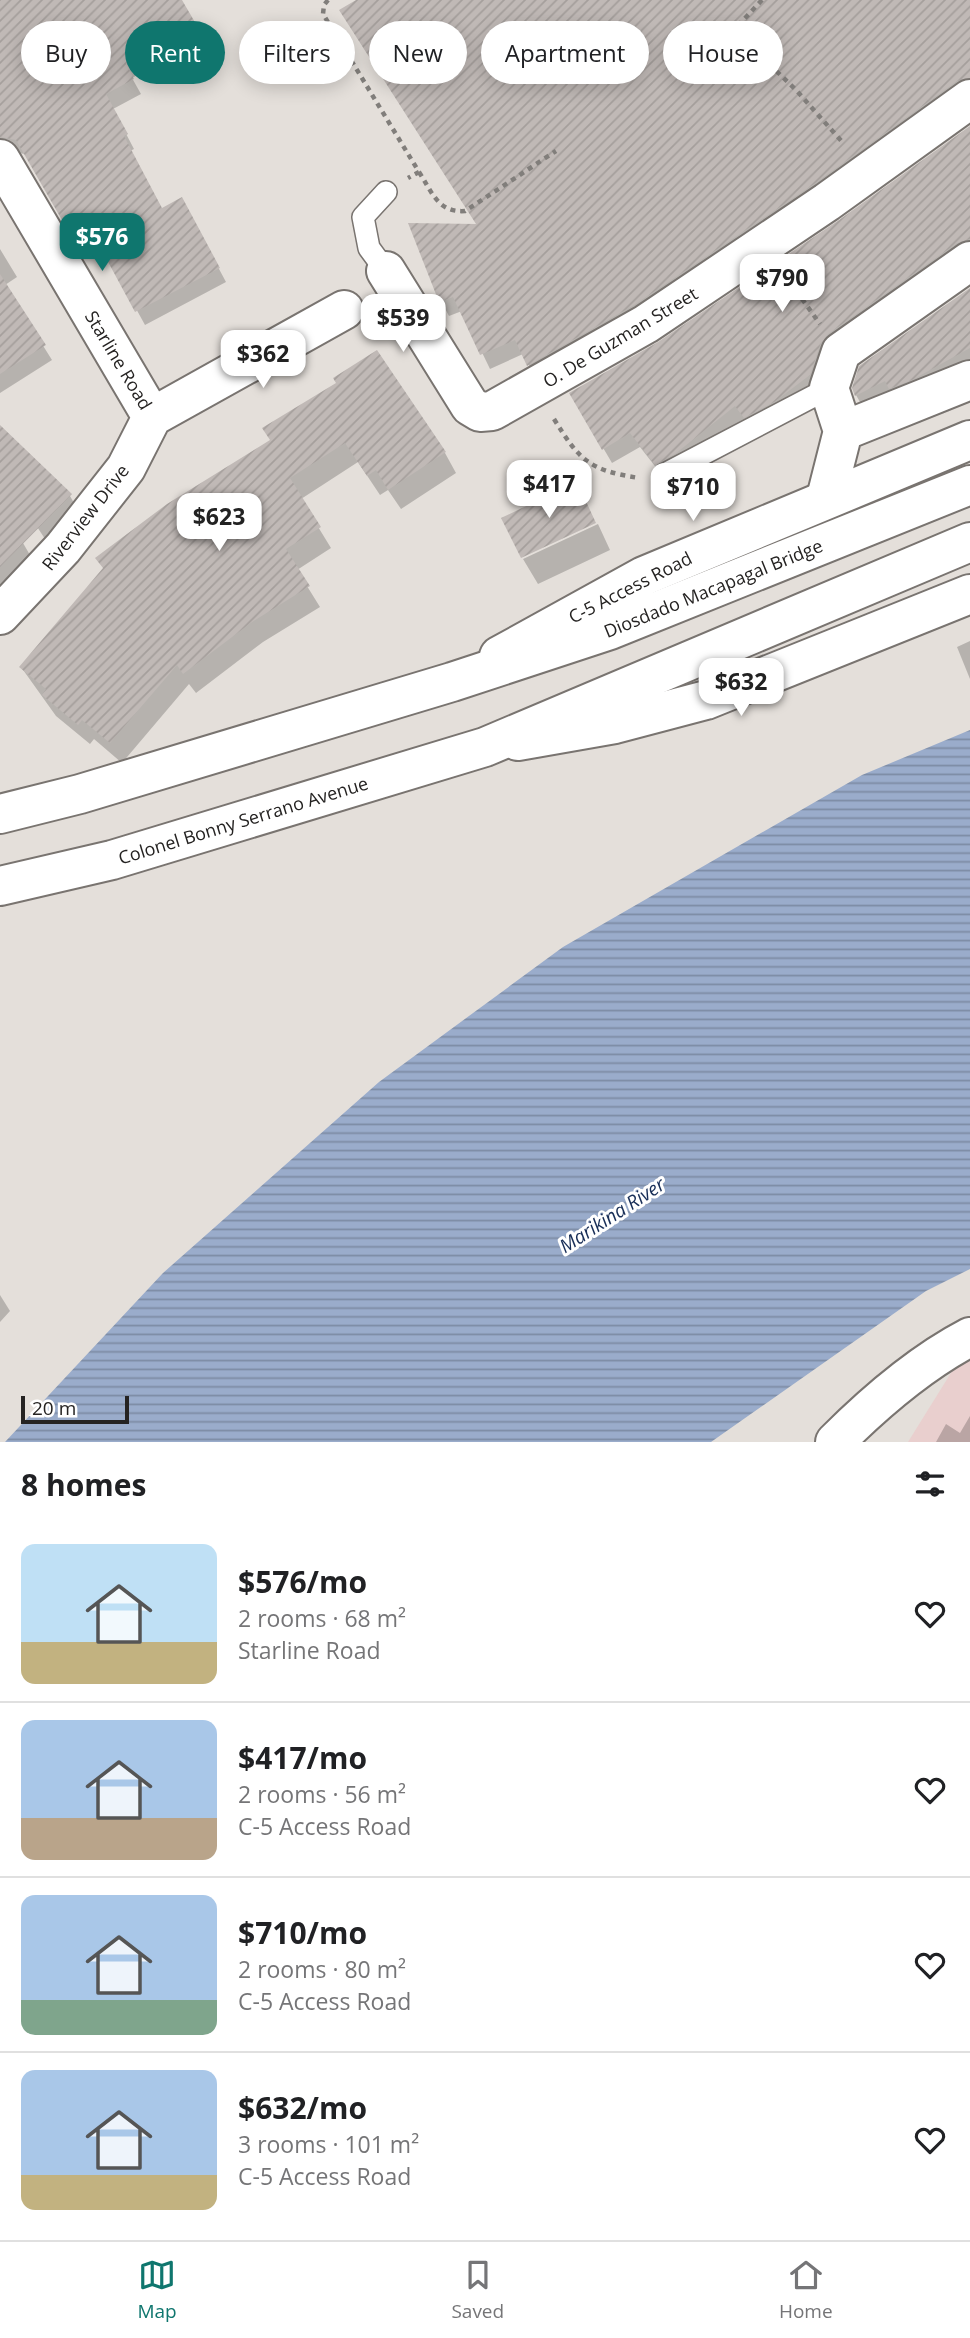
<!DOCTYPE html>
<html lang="en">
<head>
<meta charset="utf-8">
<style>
	:root { --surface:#fff; --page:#f6f6f6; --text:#202124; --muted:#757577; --line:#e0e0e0; --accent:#0f766e }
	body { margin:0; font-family:"Open Sans",sans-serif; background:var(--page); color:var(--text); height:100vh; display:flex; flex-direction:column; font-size:26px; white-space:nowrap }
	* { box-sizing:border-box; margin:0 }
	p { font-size:23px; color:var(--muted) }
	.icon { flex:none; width:38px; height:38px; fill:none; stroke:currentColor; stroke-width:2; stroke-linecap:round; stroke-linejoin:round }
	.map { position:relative; height:1442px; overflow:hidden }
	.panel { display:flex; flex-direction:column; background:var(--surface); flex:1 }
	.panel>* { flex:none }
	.hud { position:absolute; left:21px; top:21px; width:929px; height:63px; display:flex; gap:14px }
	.scale { position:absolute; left:21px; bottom:18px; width:108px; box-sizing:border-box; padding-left:7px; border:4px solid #252322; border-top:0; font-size:19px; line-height:24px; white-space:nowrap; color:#252322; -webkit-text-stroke:5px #fff; paint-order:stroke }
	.price { position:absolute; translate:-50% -60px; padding:0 16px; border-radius:14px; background:#fff; color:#222; font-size:23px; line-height:46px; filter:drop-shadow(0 2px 4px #0008) }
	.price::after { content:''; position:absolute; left:50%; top:42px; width:21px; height:16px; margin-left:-10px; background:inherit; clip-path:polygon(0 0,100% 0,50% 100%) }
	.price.selected { background:var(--accent); color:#fff }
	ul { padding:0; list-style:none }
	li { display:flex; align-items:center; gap:21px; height:175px; padding:0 21px }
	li+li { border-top:2px solid var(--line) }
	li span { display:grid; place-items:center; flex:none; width:196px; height:140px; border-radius:14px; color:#555 }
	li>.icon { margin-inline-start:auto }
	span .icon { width:84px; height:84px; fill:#fffc; stroke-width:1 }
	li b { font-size:30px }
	h2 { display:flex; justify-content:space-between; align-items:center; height:84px; padding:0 21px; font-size:30px }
	.tag { padding:0 24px; border-radius:32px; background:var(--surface); box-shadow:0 4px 18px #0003; font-size:24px; line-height:63px }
	.tag.selected { background:var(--accent); color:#fff }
	.tab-bar { display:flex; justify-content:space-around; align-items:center; height:98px; border-top:2px solid var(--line); background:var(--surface); font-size:19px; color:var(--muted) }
	.tab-bar a { display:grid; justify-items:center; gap:4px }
	.tab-bar .selected { color:var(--accent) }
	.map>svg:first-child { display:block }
</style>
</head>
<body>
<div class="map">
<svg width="970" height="1442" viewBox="0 0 970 1442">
	<defs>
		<pattern id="water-rules" width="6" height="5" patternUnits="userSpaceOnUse" patternTransform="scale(1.75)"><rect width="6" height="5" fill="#9aaccb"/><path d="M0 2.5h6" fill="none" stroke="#7d8ca4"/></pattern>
		<pattern id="building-hatch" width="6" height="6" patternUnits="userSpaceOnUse" patternTransform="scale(1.75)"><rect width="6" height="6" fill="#c0b9b6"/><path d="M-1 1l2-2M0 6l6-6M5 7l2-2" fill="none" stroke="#a59f9c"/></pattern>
	</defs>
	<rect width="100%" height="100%" fill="#e4dfda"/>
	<path fill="#e9cfce" d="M970,1359V1442H908L954,1368Z"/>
	<path fill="url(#water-rules)" d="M970,730V1269L926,1291L711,1442H5L163,1273L379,1082L563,947L862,775Z"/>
	<path fill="#0003" d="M0,0H181L203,39L132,78L141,94L113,109L134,149L130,151L162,210L189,213L226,282L145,325L101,245L84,255L26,154L8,152L0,138Z
		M359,0H970V94L537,380L523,354L490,369L462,311L449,316L441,301L410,225L478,226Z
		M970,128V256L818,390L753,432L745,419L665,479L640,447L612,463L571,393L659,344L840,222Z
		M0,249L17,277L5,285L52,360L0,393Z
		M970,290V367L864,409L856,395Z
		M0,428L70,496L78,510L47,542L0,470Z
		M265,429L445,453L456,473L401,509L388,490L380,495L358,462L301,499L331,548L297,570L320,607L263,642L196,693L189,684L122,763L94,739L90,744L56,716L21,667L272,441Z
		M0,521L23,543L34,562L0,598Z
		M598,524L610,550L538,584L523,559Z
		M970,641V679L957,647Z
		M0,1295L10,1311L0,1322Z
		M970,1416V1442H936L946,1424L960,1433Z"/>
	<path fill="url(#building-hatch)" d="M0,0H182L196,24L126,63L134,79L106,94L128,134L124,136L162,208L182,197L220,268L135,312L92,232L74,241L16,140L0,137Z
		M356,0H970V78L957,81L814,184L634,305L527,366L515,340L480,355L453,297L439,302L408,223L476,224L339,10Z
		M970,126V239L957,243L828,334L820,345L810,375L774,402L744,418L735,406L675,454L655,465L630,433L602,450L569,393L658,342L839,220Z
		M0,274L46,345L0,374Z
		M970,288V348L912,380L889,389L885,381L855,396L852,388L859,366Z
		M377,350L446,452L388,490L376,470L367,476L345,443L290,478L321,527L286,549L310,586L252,622L183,674L177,665L110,743L82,720L78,725L42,695L46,689L19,667L103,568L95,558L167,504L270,440L262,428L336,383L333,378Z
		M0,425L72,494L0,567Z
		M577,482L596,523L521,558L501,518Z"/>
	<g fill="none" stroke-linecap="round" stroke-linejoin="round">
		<g stroke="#797470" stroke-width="24">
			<path id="lane" d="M386,271L369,248L363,217L386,192
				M665,474L829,388"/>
		</g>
		<g stroke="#797470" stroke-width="42">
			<path id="street" d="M0,159L152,417
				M386,271L470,406L480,412L492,411L646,324L827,202L970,99
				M843,431L970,380
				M826,498L843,431L829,388L841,352L970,261
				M0,615L63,548L126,468L152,417L344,310
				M835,1442C874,1403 922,1362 970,1337"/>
		</g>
		<g stroke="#797470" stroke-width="42">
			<path id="secondary" d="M499,656L644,576L970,440
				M518,741L615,724L706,700L970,594"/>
		</g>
		<g stroke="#797470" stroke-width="42">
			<path id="primary" d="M0,814L80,794L452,682L610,630L970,485
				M0,886L112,860L485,747L970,542"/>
		</g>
		<path stroke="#817e7b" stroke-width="4.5" stroke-dasharray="5 5" stroke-linecap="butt" d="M328,0L324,5L323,14L419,172L408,178
			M762,0L734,30L797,91L844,144
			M419,172C432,192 438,213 465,211L556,151
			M802,299L820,324
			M554,419C580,461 589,470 639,478"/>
		<use href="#lane" stroke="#fff" stroke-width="21"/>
		<use href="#street" stroke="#fff" stroke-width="38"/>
		<use href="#secondary" stroke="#fff" stroke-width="38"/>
		<use href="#primary" stroke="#fff" stroke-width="38"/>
	</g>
	<g text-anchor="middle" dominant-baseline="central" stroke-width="6" stroke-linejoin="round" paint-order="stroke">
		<g font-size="18" fill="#252322" stroke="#fff">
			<text transform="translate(620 337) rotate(-31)">O. De Guzman Street</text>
			<text transform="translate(119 360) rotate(59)">Starline Road</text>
			<text transform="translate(85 517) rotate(-52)">Riverview Drive</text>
			<text transform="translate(630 587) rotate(-27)">C-5 Access Road</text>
			<text transform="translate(713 588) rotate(-22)">Diosdado Macapagal Bridge</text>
			<text transform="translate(243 820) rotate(-17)">Colonel Bonny Serrano Avenue</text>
		</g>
		<g font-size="19" font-style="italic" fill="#182e57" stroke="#fff">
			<text transform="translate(612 1215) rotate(-33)">Marikina River</text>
		</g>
	</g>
</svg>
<div class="scale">20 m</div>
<b class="price selected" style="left:102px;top:273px">$576</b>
<b class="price" style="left:782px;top:314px">$790</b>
<b class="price" style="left:403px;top:354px">$539</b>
<b class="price" style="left:263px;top:390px">$362</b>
<b class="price" style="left:549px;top:520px">$417</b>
<b class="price" style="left:693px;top:523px">$710</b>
<b class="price" style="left:219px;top:553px">$623</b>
<b class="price" style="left:741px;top:718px">$632</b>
<div class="hud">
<a class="tag">Buy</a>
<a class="tag selected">Rent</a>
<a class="tag">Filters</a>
<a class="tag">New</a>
<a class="tag">Apartment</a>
<a class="tag">House</a>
</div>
</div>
<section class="panel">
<h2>8 homes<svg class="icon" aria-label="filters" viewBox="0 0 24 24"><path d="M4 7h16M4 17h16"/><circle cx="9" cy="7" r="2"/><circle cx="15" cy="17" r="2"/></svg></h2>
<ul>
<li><span style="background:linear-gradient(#bfe0f5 70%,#c2b280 0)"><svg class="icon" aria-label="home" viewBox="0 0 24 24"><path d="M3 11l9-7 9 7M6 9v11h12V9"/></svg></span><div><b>$576/mo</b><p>2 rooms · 68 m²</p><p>Starline Road</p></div><svg class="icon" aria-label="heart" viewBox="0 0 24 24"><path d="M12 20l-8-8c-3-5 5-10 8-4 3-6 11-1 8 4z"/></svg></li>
<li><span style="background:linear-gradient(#a9c7e8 70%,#b9a48a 0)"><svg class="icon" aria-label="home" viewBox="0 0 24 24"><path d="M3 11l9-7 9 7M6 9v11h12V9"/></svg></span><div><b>$417/mo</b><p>2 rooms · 56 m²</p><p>C-5 Access Road</p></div><svg class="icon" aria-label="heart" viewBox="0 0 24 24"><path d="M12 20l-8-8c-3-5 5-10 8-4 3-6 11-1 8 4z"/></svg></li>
<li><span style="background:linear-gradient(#a9c7e8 75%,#7fa58c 0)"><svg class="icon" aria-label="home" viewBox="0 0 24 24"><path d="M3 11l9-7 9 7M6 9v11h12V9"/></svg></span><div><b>$710/mo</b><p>2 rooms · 80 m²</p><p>C-5 Access Road</p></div><svg class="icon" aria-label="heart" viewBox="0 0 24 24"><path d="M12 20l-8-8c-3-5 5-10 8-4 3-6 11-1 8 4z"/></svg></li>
<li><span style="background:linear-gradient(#a9c7e8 75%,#c2b280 0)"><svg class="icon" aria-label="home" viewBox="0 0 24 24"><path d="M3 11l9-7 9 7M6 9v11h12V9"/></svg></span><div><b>$632/mo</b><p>3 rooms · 101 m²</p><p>C-5 Access Road</p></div><svg class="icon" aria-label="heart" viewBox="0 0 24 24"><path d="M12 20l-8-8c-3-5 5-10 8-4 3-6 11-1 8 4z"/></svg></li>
</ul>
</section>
<nav class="tab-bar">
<a class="selected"><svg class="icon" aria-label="map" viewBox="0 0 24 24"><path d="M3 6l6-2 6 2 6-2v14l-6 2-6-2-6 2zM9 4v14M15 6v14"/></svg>Map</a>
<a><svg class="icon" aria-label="saved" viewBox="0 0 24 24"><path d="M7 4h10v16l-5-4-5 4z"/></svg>Saved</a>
<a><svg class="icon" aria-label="home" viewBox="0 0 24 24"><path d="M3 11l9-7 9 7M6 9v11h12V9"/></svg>Home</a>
</nav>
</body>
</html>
